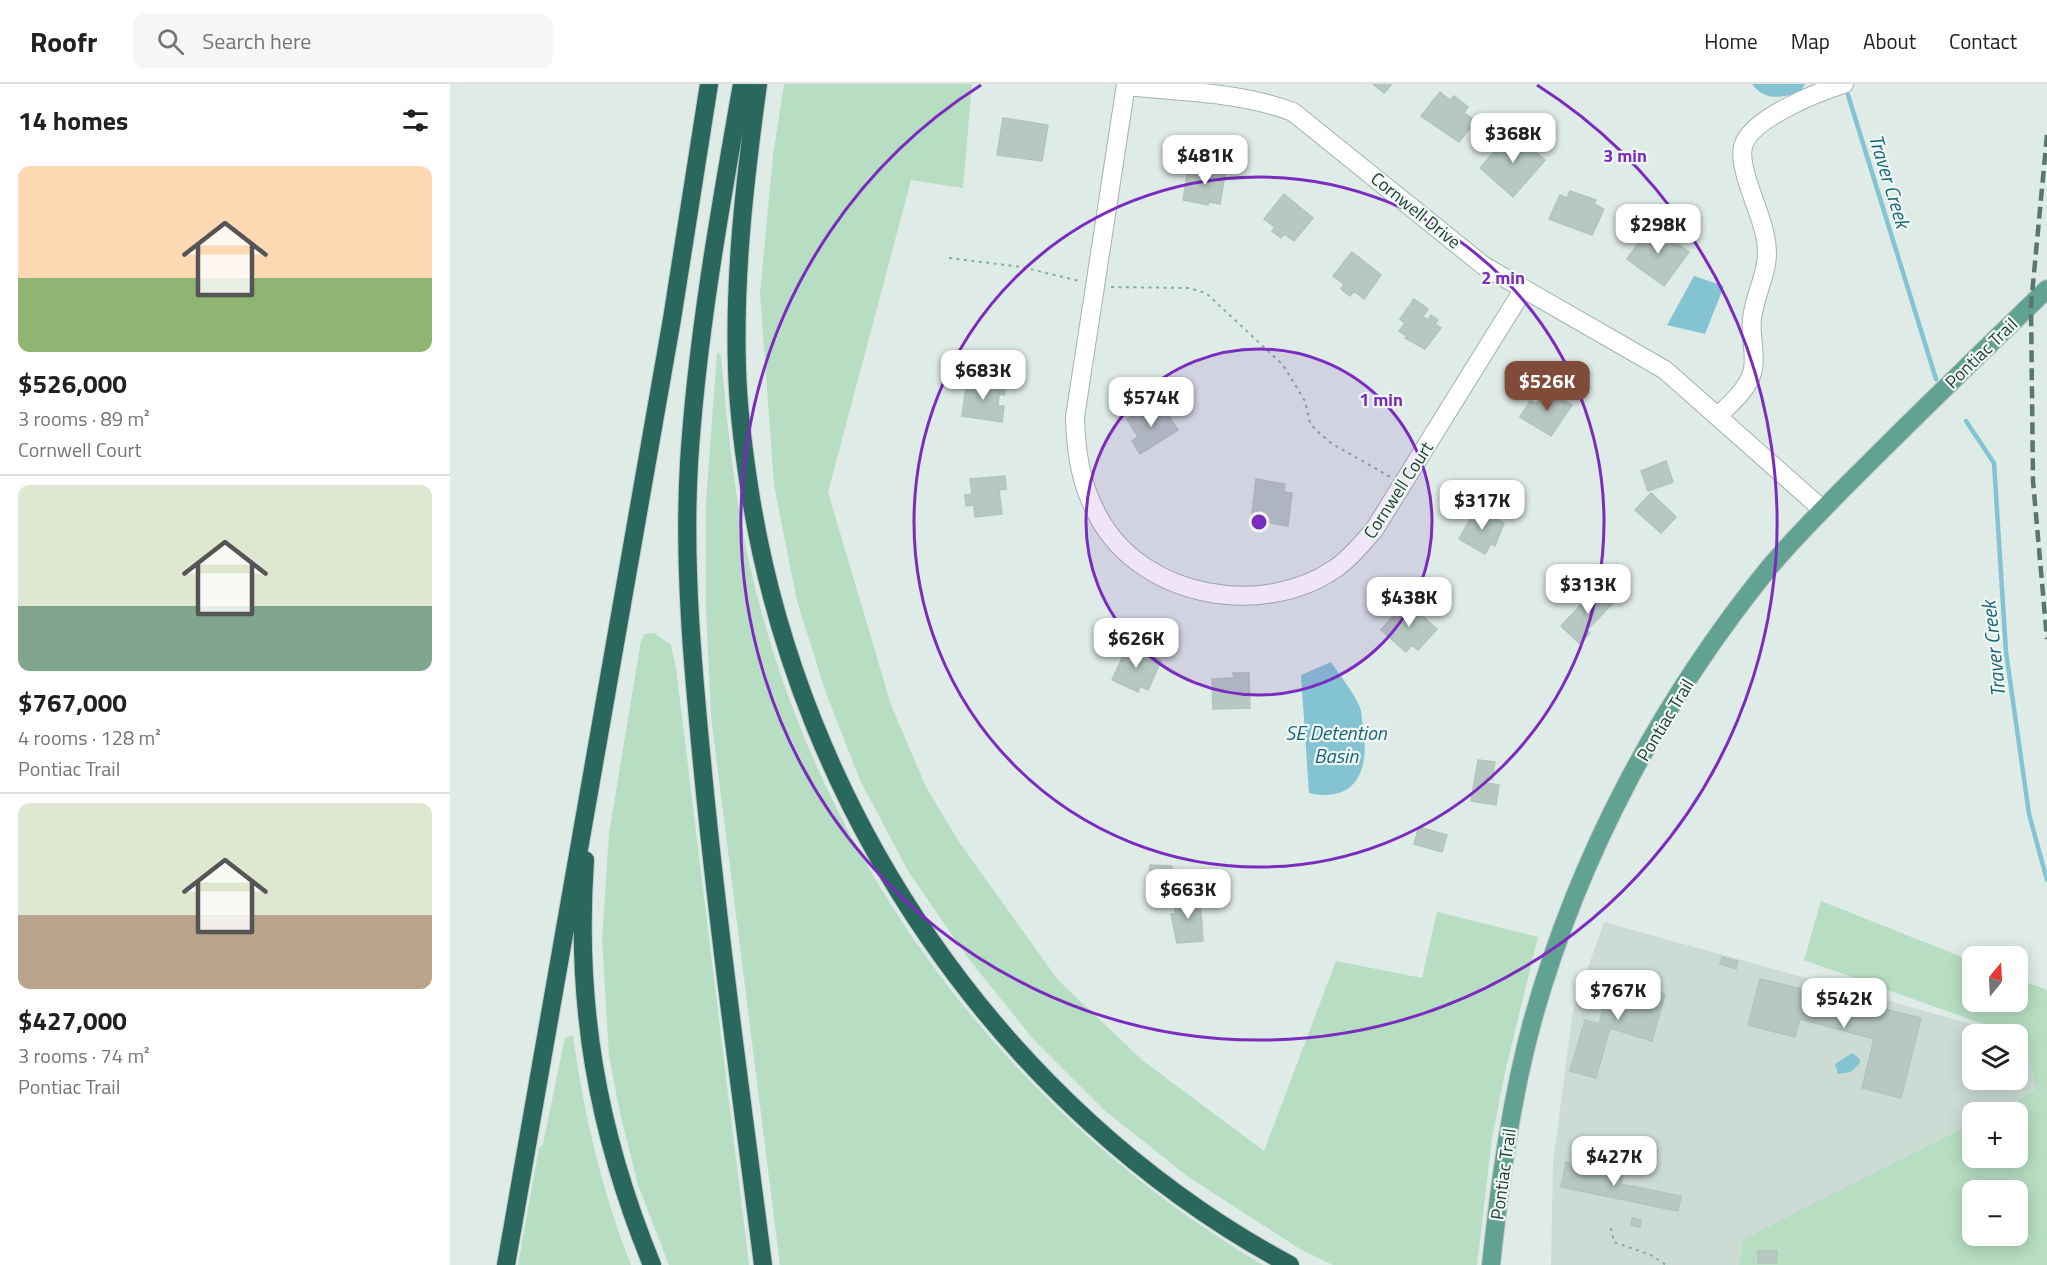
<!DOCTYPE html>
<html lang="en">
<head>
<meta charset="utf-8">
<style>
	:root { --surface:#fff; --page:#f6f6f6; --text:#202124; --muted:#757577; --line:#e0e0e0; --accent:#804b38 }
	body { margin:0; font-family:"Titillium Web",sans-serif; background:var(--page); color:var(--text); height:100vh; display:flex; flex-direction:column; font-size:22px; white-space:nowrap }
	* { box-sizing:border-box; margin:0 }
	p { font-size:20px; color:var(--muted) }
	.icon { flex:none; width:33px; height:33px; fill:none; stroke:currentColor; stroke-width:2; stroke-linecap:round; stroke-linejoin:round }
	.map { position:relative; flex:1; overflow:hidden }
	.side { display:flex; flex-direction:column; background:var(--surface); width:450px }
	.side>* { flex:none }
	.needle { width:39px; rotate:18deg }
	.buttons { position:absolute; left:1512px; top:862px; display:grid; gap:12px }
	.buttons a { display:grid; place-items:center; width:66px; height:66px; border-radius:12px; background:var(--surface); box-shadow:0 3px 15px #0003; font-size:30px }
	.price { position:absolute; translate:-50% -51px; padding:0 14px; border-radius:12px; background:#fff; color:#222; font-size:20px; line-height:39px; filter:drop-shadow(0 2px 3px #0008) }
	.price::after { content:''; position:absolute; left:50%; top:36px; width:18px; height:14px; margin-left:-9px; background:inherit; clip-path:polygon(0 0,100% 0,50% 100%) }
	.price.active { background:var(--accent); color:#fff }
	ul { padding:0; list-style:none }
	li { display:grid; align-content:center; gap:12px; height:318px; padding:0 18px }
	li+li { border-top:2px solid var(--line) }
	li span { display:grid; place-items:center; height:186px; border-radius:12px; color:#555 }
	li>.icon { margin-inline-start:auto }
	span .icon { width:108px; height:108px; fill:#fffc; stroke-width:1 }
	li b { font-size:26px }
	h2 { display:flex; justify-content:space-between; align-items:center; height:72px; padding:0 18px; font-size:26px }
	header { display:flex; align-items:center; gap:36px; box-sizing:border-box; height:84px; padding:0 30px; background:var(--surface); border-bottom:2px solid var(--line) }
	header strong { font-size:28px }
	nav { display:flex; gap:33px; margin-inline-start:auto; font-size:21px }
	.search { width:420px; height:54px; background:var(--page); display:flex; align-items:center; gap:15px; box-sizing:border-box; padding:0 21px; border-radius:12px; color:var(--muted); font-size:22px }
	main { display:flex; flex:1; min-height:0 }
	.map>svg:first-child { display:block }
</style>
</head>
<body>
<header>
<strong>Roofr</strong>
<div class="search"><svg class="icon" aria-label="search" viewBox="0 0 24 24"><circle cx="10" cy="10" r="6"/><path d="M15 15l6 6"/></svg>Search here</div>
<nav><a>Home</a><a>Map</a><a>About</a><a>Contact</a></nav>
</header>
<main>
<section class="side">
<h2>14 homes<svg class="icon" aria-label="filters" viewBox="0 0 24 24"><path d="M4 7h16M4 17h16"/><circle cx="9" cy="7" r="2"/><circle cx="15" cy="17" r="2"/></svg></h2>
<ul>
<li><span style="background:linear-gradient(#ffd9b3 60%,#8fb573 0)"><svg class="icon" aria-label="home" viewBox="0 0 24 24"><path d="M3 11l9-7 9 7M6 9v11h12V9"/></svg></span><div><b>$526,000</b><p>3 rooms · 89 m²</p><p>Cornwell Court</p></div></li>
<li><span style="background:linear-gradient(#dfe7d0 65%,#7fa58c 0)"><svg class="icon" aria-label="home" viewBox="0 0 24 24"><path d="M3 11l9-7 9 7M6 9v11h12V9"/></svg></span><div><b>$767,000</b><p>4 rooms · 128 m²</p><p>Pontiac Trail</p></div></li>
<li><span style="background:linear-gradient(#dfe7d0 60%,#b9a48a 0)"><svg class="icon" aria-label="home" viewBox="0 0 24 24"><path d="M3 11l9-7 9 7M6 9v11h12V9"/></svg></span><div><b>$427,000</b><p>3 rooms · 74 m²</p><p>Pontiac Trail</p></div></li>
</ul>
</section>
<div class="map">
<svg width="1597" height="1181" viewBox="0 0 1597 1181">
	<rect width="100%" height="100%" fill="#dfebe6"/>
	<path fill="#cddbd5" d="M1154,838L1561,951H1522V996H1568V953L1575,955L1586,1006L1541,1029H1522V1039L1293,1155L1289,1181H1101L1103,1079L1123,926Z"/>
	<path fill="#b7ddc2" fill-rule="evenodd" d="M334,0H522L513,104L461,96L378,408L441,621L476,703L509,758L608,896L692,976L814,1067L886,877L972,894L987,828L1088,853L1055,988L1042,1054L1027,1181H883L850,1165L737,1092L654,1026L583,955L518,874L458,787L410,696L376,609L347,517L324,401L310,209L323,72Z
		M267,268L271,271C278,351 286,429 306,507C377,790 563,1033 813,1181H330L261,632L256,524V418Z
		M204,549L221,561L226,584L299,1181H219L188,1101L170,1029L159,972L152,855L159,750L191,557L195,550Z
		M1371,817L1522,877V918H1568V895L1597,906V1181H1289L1293,1155L1522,1039V1074H1568V1029H1541L1586,1006L1575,955L1354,876ZM1522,1107H1568V1152H1522Z
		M123,952C134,1031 152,1107 181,1181H68L89,1064L93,1060L115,953Z"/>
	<path fill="#84c4d2" d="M1302,0H1355L1350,9C1330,13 1316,18 1302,0Z
		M1244,192L1274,202L1255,250L1217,241Z
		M881,578C890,592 902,606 909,621C912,627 912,636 913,644C920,684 907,720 859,709L851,591Z
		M1402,969L1410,975V979L1401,988L1388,990L1385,980Z"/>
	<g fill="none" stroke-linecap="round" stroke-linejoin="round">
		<path stroke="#84c4d2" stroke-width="4.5" d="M1398,11L1486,295
			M1516,337L1544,379L1556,568L1579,730L1597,796"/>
	</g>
	<path fill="#b7c8c2" stroke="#b1c4bd" stroke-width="1.5" d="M923,0H942L934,9Z
		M990,8L1000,16L1004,12L1018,23L1014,29L1026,37L1009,58L971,32Z
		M553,34L598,41L592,77L547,71Z
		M1062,48L1095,76L1063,113L1030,84Z
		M760,82L776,85L770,120L759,118L758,121L733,116L738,86L759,89Z
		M1120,107L1146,116L1144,120L1154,125L1142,151L1099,135L1110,111L1117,114Z
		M834,110L863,134L844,157L834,150L831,154L822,147L825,143L814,135Z
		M1201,141L1239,168L1214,202L1177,175Z
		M902,168L931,191L914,215L904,207L900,212L891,205L894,200L883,192Z
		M964,215L978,225L973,233L978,236L981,231L988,236L985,240L991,244L975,265L955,254L957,252L949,247L955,239L950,235Z
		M517,296L556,301L554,311L549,310L548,322H554L552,338L512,332Z
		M1096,305L1122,321L1101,352L1070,333L1080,317L1087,320Z
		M702,319L709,330L715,326L728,346L690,370L682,357L688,353L677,335Z
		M1216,377L1223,398L1198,407L1191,387Z
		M555,392L556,405L549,406L552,430L525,433L524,421L516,422L515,411L522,410L520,395Z
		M806,395L835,400L834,408L842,409L838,442L816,438L815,440L801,438Z
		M1201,409L1226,433L1211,449L1185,426Z
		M1027,423L1054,439L1045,462L1041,460L1035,470L1009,455Z
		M1149,502L1165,517L1137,546L1140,549L1130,560L1111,542Z
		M956,517L987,545L968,566L962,561L956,568L931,546Z
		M679,559L711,577L698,606L690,602L688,608L662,596Z
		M783,589H799L800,624L763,625L762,595L784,594Z
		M1028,676L1045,678L1042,695L1037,694L1036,699L1049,701L1046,721L1021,717Z
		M969,743L997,751L992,768L964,760Z
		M700,781L722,782L721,799L699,798Z
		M750,812L753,857L727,859L721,830H725L724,814Z
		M1272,873L1288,877L1286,885L1270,880Z
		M1161,888L1182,894L1180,900L1215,910L1202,957L1160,944L1146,994L1120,987L1135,936L1149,940L1154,924L1151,923Z
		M1310,895L1471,934L1451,1014L1412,1004L1424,955L1350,935L1345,953L1298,941Z
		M1116,1078L1173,1090L1171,1100L1231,1112L1228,1127L1111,1103Z
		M1182,1134L1191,1136L1190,1143L1181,1141Z
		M1308,1167H1327L1326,1179H1308Z"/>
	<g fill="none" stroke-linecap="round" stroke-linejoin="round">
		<g stroke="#a2b3ad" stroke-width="20">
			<path id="minor" d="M676,0L625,333C626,370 631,402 649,434C693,514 813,535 886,484C901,474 912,459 924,446L1073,206
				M676,2C732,8 791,8 843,28L1034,182L1215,286L1372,425
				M1268,332C1281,319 1299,305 1303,285C1306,269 1300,252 1302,235C1306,201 1324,184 1314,147C1309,125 1288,83 1293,63C1299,35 1368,8 1394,0"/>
		</g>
		<g stroke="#c0c8c6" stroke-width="20">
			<path id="major" d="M1041,1181C1050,1098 1061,1015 1083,935C1129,771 1211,617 1318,485C1349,448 1384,414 1418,380C1477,321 1537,263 1597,205"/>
		</g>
		<g stroke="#c0c8c6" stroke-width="20">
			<path id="highway" d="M292,0C270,125 247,252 239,379C233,482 243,586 253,689C269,853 292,1017 313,1181
				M308,0C295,95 284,189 287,284C288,324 293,363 299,402C348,726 551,1025 840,1181
				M135,776C125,920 147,1047 202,1181
				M56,1181L222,235L259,0"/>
		</g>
		<path stroke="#7eafa1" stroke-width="2" stroke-dasharray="3 4.5" stroke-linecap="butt" d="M499,174L572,183L629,197
			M661,203L739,204L756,209L833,281L855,317L860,339L867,347L881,359L940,393
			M1161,1144L1164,1158L1201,1171L1216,1181"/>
		<use href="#minor" stroke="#fff" stroke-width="18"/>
		<use href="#major" stroke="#62a293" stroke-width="18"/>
		<use href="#highway" stroke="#2a685d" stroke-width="18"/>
		<path stroke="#597770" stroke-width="4.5" stroke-dasharray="12 6" stroke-linecap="butt" d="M1597,51L1581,221L1583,397L1597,555"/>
	</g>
	<circle cx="809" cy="438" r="173" fill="#7b2cbf" fill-opacity=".12"/>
	<g fill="none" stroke="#7b2cbf" stroke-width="3">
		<circle cx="809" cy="438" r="173"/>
		<circle cx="809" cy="438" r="345"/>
		<path d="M1087 1A518 518 0 1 1 531 1"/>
	</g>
	<g text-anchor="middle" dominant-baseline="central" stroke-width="4.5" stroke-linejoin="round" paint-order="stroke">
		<g font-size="18" fill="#1f3b34" stroke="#eff7f3">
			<text transform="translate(966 126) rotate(39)">Cornwell Drive</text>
			<text transform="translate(1531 269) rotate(-44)">Pontiac Trail</text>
			<text transform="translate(948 406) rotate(-57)">Cornwell Court</text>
			<text transform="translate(1215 636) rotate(-59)">Pontiac Trail</text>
			<text transform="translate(1053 1090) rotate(-82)">Pontiac Trail</text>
		</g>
		<g font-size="20" font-style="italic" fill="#186578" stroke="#eff7f3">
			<text transform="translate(1440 97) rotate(73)">Traver Creek</text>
			<text transform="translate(1543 565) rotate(-96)">Traver Creek</text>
			<text x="886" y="648">SE Detention<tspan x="886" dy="23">Basin</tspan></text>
		</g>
	</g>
	<circle cx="809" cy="438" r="9" fill="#7b2cbf" stroke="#eff7f3" stroke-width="3"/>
	<g font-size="18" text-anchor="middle" font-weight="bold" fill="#7b2cbf" stroke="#eff7f3" stroke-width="4.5" stroke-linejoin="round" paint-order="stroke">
		<text x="1175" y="78">3 min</text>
		<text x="1053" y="200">2 min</text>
		<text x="931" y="322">1 min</text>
	</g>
</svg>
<div class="buttons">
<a><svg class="needle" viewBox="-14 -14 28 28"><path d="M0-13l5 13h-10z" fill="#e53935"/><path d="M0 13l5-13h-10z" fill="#757577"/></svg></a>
<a><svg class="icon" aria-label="layers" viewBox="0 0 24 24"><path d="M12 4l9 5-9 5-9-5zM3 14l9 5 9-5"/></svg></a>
<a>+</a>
<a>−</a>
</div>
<b class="price" style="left:1063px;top:80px">$368K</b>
<b class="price" style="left:755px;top:102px">$481K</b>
<b class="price" style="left:1208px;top:171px">$298K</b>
<b class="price" style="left:533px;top:317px">$683K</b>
<b class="price active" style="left:1097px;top:328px">$526K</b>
<b class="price" style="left:701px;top:344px">$574K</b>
<b class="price" style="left:1032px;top:447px">$317K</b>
<b class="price" style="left:1138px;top:531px">$313K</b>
<b class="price" style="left:959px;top:544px">$438K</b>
<b class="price" style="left:686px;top:585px">$626K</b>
<b class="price" style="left:738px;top:836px">$663K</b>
<b class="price" style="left:1168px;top:937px">$767K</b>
<b class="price" style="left:1394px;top:945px">$542K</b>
<b class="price" style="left:1164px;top:1103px">$427K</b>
</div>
</main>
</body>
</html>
